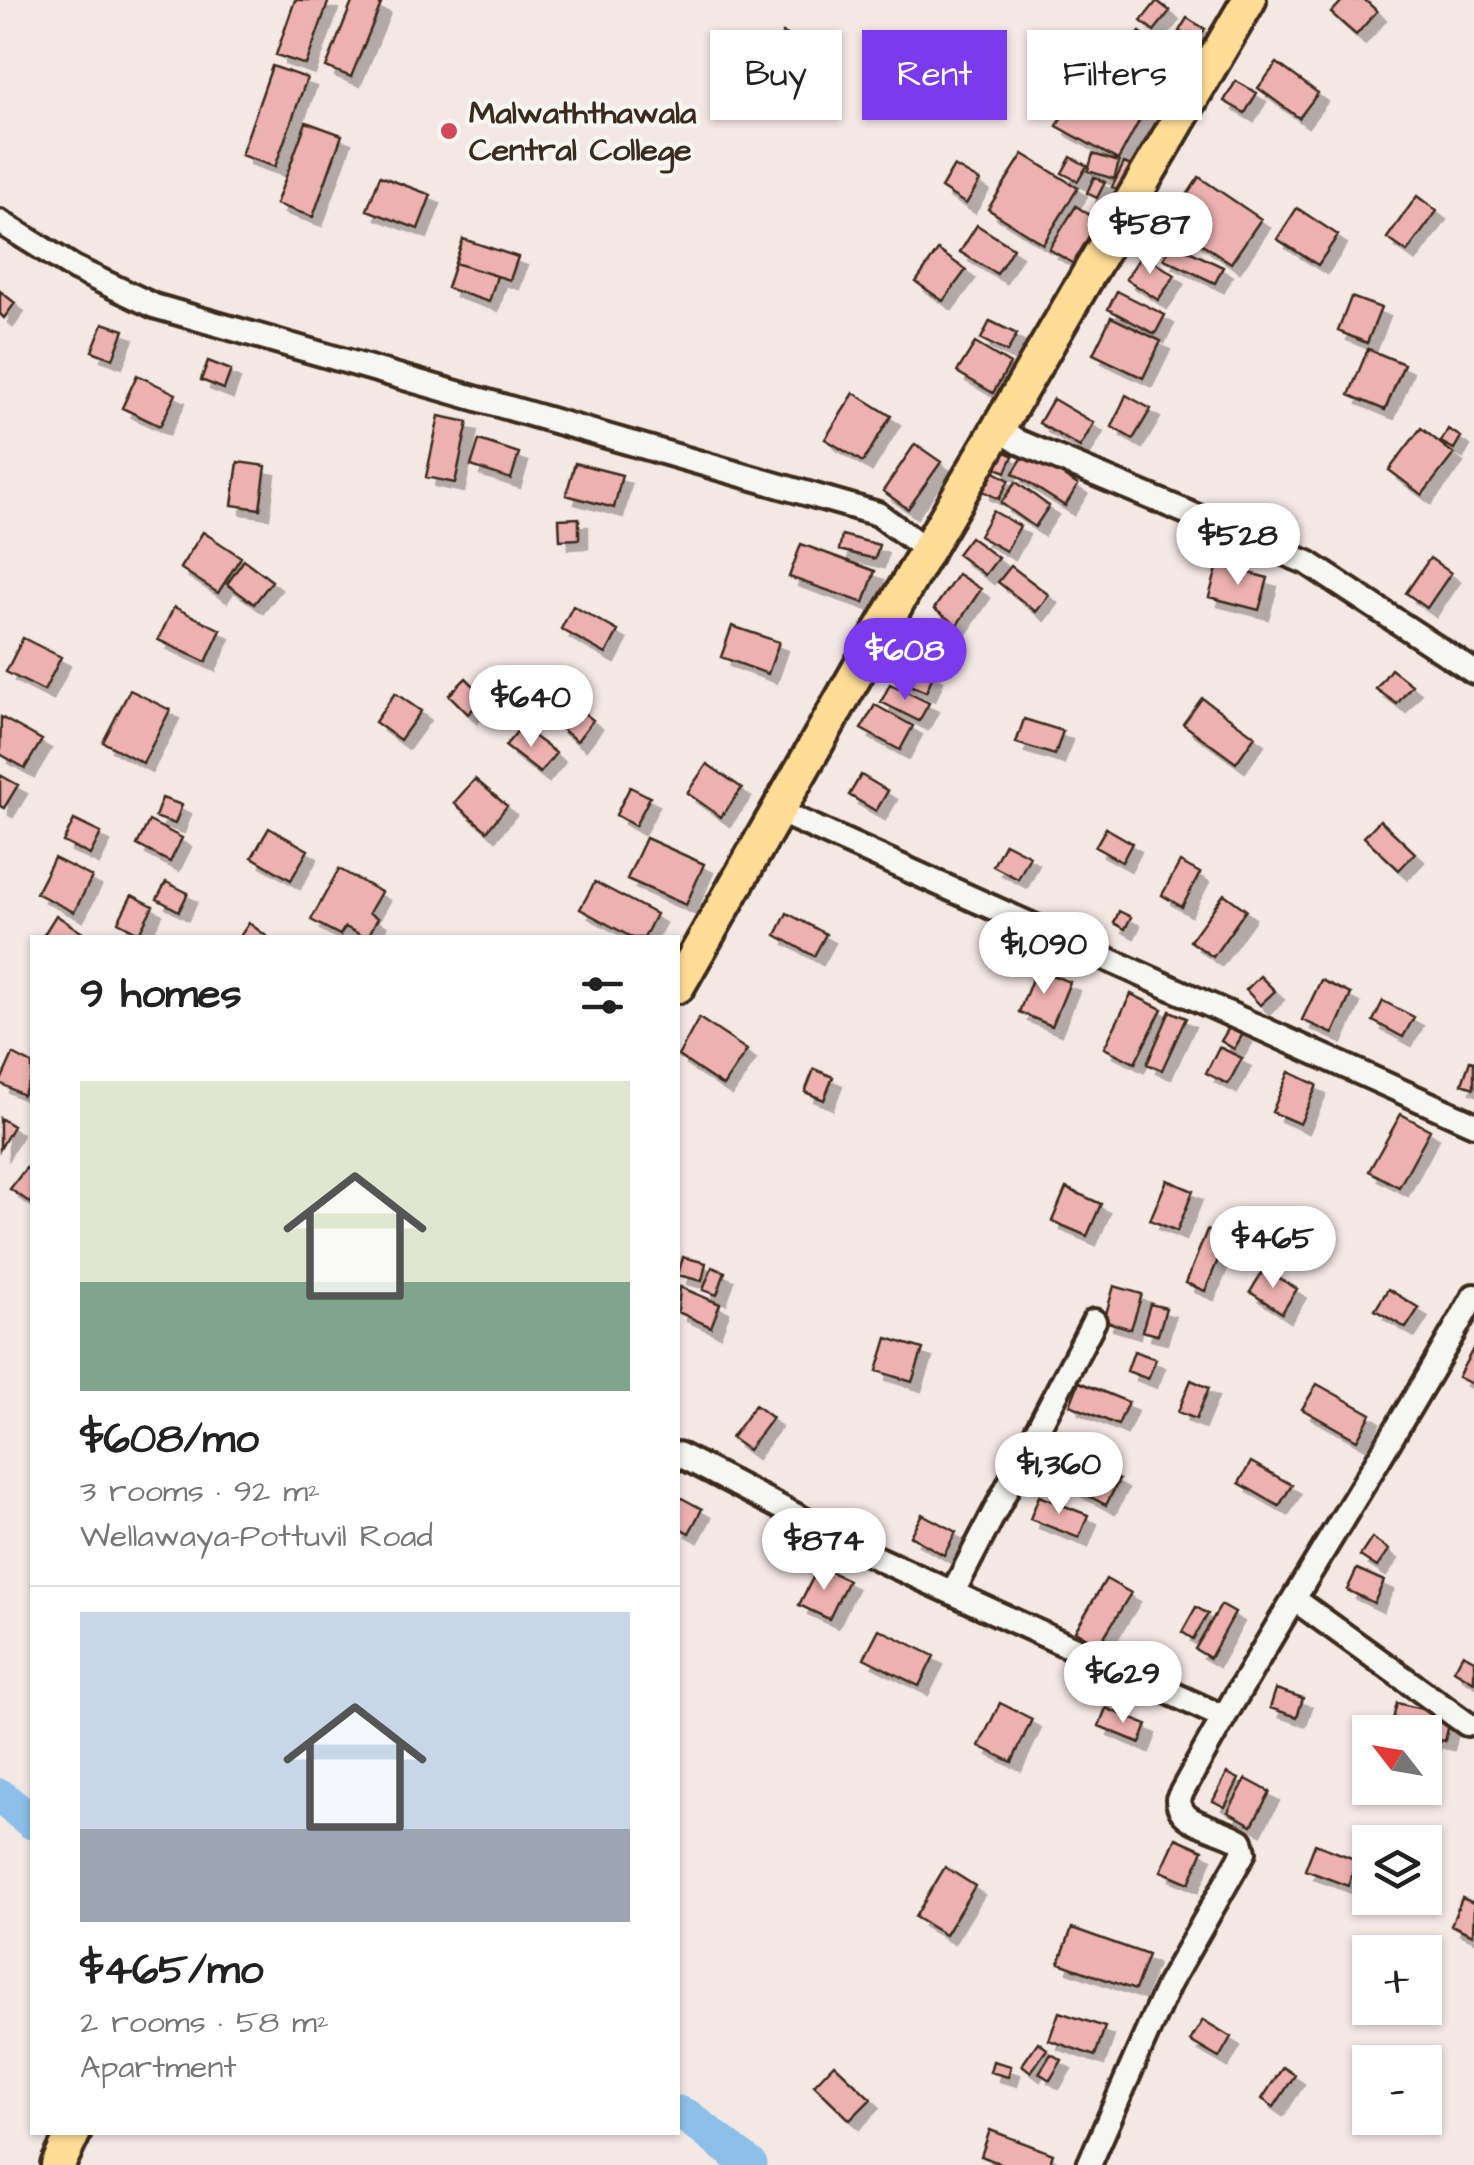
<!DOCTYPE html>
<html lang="en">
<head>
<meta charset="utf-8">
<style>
	:root { --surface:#fff; --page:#f2f2f2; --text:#222; --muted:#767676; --line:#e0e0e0; --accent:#7c3aed }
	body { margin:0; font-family:"Architects Daughter",sans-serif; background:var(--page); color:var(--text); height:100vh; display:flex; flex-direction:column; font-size:38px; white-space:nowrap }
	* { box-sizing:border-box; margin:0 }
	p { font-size:32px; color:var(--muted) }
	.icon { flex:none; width:55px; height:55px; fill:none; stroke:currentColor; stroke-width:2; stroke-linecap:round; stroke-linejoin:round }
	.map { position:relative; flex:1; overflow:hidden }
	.details { position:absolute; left:30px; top:935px; width:650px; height:1200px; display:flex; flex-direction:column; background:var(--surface); border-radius:0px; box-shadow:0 2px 8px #0004 }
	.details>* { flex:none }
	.guide { position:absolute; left:710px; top:30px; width:612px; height:90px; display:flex; gap:20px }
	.needle { width:65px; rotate:301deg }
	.fabs { position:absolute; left:1352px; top:1715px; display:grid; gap:20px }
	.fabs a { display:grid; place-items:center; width:90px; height:90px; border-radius:0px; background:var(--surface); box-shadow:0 2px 8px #0004; font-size:50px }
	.price { position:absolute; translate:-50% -85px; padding:0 22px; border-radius:35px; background:#fff; color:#222; font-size:32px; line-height:65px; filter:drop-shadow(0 2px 5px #0008) }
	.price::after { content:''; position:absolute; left:50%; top:60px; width:30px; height:22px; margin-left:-15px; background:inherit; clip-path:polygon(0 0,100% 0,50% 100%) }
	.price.current { background:var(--accent); color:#fff }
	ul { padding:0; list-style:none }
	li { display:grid; align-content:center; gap:20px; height:530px; padding:0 50px }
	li+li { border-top:2px solid var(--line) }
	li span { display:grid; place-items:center; height:310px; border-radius:0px; color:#555 }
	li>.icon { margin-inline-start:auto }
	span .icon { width:180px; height:180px; fill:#fffc; stroke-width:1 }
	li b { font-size:42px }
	h2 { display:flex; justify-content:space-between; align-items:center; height:120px; padding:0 50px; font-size:42px }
	.tag { padding:0 35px; border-radius:0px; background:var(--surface); box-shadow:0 2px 8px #0004; font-size:35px; line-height:90px }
	.tag.current { background:var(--accent); color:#fff }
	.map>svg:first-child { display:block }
</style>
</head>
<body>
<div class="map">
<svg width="1474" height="2165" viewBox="0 0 1474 2165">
	<defs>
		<filter id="shadow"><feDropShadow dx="9" dy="9" stdDeviation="0" flood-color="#0004"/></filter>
	</defs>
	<rect width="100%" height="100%" fill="#f4e8e5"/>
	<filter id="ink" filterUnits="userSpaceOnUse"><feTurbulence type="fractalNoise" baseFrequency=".01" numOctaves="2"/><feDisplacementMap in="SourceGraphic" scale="20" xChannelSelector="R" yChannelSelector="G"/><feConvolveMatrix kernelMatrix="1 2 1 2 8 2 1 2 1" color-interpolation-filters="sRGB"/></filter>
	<g filter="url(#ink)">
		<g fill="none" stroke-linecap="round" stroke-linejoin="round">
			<path stroke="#8dbfe9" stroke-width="35" d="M0,1796L32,1822
				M678,2113L688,2117L750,2165"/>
		</g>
		<path fill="#edb2b0" stroke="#3b2a1e" stroke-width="2.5" filter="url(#shadow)" d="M295,0H329L306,65L276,55Z
			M353,0H369L381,4L351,77L326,67Z
			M1343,0H1365L1377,11L1356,35L1331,13Z
			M1157,1L1170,11L1154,31L1141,21Z
			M1187,18L1205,29L1196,42L1179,31Z
			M1140,32L1185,67L1175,79L1130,44Z
			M783,33L806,44L784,91L761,80Z
			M1110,55L1127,64L1116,85L1098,76Z
			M1088,56L1097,61L1088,76L1079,70Z
			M1277,63L1318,93L1299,118L1258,88Z
			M272,66L307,78L275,167L241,155Z
			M1084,77L1145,110L1118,160L1057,126Z
			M1236,81L1257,93L1245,113L1224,101Z
			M306,122L342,135L313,217L276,204Z
			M1023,154L1078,188L1043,244L988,209Z
			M1093,154L1119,162L1114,179L1088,171Z
			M1071,157L1087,166L1078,181L1062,173Z
			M1124,163L1131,166L1119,190L1112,187Z
			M954,166L980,181L966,204L941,188Z
			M380,176L431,195L418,229L367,210Z
			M1094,177L1105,182L1097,198L1087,193Z
			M1199,177L1261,219L1231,263L1169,222Z
			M1417,196L1437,211L1407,252L1387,238Z
			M1076,206L1100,222L1074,264L1049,249Z
			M1297,208L1338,235L1318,265L1277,239Z
			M977,225L1013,248L997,274L960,252Z
			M463,239L518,257L510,280L455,263Z
			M1172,243L1223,267L1215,283L1164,259Z
			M938,250L966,270L943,301L916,282Z
			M1142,254L1175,275L1158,300L1126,279Z
			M455,263L497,276L489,302L447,288Z
			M0,291L15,303L4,318L0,314Z
			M1117,291L1165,315L1155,334L1108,309Z
			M1351,297L1381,308L1367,343L1338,331Z
			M1111,317L1161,341L1143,378L1093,354Z
			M990,321L1017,334L1007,352L981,339Z
			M103,323L124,330L113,359L92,351Z
			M975,343L1010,364L993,393L957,372Z
			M1368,349L1404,364L1385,410L1349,395Z
			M208,361L231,370L224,389L201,380Z
			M137,375L176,394L160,426L122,408Z
			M854,393L891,416L863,462L825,439Z
			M1126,395L1151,409L1133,439L1112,427Z
			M1053,399L1094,423L1080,447L1039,423Z
			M439,416L468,422L455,483L426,477Z
			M1421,428L1454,454L1422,495L1389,470Z
			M1448,429L1461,437L1454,449L1441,442Z
			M479,440L519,453L511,479L471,466Z
			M915,444L941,462L908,509L883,491Z
			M1003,451L1013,456L1006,472L996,468Z
			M1026,452L1078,485L1065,506L1013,473Z
			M238,462L266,466L260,509L232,505Z
			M575,463L622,475L614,508L566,495Z
			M991,470L1009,480L999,499L981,490Z
			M1016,482L1049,506L1035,527L1001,503Z
			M993,511L1020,526L1006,551L979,536Z
			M579,518V539L560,540L559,519Z
			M203,532L241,557L218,593L180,568Z
			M842,535L879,545L875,559L839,550Z
			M970,537L998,558L985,575L957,554Z
			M801,544L875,571L864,603L789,577Z
			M1430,558L1451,573L1427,608L1406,593Z
			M244,560L272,581L254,604L227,584Z
			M1218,565L1268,578L1259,610L1209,597Z
			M1011,566L1049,595L1036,612L998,582Z
			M958,574L981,589L957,625L934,609Z
			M573,606L618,631L606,654L561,629Z
			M174,607L221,630L206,662L158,640Z
			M732,626L779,642L768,674L721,657Z
			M23,638L61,657L44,691L6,672Z
			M898,658L934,673L926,692L890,677Z
			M1391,669L1412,685L1397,704L1376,689Z
			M466,678L485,697L468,714L449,695Z
			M890,684L929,703L919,721L881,702Z
			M130,690L170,710L143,763L103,742Z
			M395,693L421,711L400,740L375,722Z
			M1202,698L1255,736L1236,763L1183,724Z
			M571,703L593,720L577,741L555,724Z
			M875,705L913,726L900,750L861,729Z
			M1,717L42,740L25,768L0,754Z
			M1024,719L1063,731L1055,755L1016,743Z
			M521,727L556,753L540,773L505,746Z
			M707,764L742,788L721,817L687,793Z
			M0,775L18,785L4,808L0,806Z
			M861,775L888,791L876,811L849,795Z
			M475,779L507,806L487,831L454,803Z
			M630,787L650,797L635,826L616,815Z
			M162,798L182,805L175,824L155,817Z
			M74,820L101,833L90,855L63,842Z
			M1380,820L1415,853L1399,870L1364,837Z
			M149,821L182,838L170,862L137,845Z
			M269,828L308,850L291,880L252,857Z
			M1106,828L1132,843L1122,862L1095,847Z
			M646,838L704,864L686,905L627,879Z
			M1005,843L1030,856L1018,879L993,866Z
			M54,858L92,877L74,912L36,893Z
			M1180,862L1200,873L1182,907L1162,895Z
			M339,869L381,892L369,913L378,918L367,938L345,927L340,935L311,920Z
			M166,882L188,893L179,911L157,899Z
			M595,882L656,914L644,938H633L580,909Z
			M1224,894L1246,910L1213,957L1190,941Z
			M132,895L153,906L139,933L118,922Z
			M1119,911L1131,917L1125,929L1114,923Z
			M787,913L826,934L814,956L776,935Z
			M56,915L90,938L43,936Z
			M249,923L269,938H239Z
			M1036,969L1070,982L1052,1026L1019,1012Z
			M1260,976L1275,991L1260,1005L1246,990Z
			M1321,980L1351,994L1333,1034L1302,1020Z
			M1131,994L1162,1009L1135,1063L1104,1048Z
			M1383,1001L1414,1017L1403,1037L1373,1021Z
			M1170,1011L1186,1018L1162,1070L1147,1064Z
			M699,1018L747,1050L723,1086L678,1056Z
			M1230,1026L1243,1034L1234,1049L1221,1041Z
			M1219,1047L1242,1058L1228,1084L1206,1073Z
			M13,1054L32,1064V1076L23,1095L0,1083Z
			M1470,1061L1474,1062V1088L1462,1084Z
			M814,1069L833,1077L824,1100L805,1092Z
			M1289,1072L1317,1085L1300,1124L1272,1112Z
			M1401,1114L1430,1130L1399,1187L1369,1171Z
			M0,1118L13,1126L0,1149Z
			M26,1168L32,1172V1204L10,1189Z
			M1167,1180L1193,1191L1177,1231L1150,1220Z
			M1066,1188L1101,1204L1087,1236L1052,1221Z
			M1207,1230L1227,1238L1205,1291L1186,1283Z
			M683,1257L706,1263L702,1281L678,1275Z
			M712,1267L725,1272L717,1295L703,1290Z
			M1264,1269L1297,1289L1282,1313L1250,1292Z
			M1114,1286L1142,1294L1131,1329L1104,1321Z
			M680,1287L720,1304L711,1327L678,1312Z
			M1388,1289L1419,1308L1406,1328L1375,1310Z
			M1150,1304L1166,1308L1158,1335L1142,1331Z
			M887,1338L923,1349L912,1382L877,1371Z
			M1473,1349H1474V1385L1458,1377Z
			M1134,1351L1156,1359L1148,1379L1127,1371Z
			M1191,1380L1209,1388L1196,1419L1178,1412Z
			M1079,1382L1128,1402L1118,1425L1070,1405Z
			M1317,1384L1371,1414L1357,1440L1302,1409Z
			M755,1405L772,1418L748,1450L731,1438Z
			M1086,1462L1119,1480L1106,1505L1072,1487Z
			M1251,1462L1292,1485L1279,1506L1239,1483Z
			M678,1496L702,1509L689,1533L678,1527Z
			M1039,1496L1088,1515L1079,1538L1030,1519Z
			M922,1514L956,1532L944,1555L910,1536Z
			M1372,1538L1389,1550L1377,1567L1360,1556Z
			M819,1566L848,1580L829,1619L799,1605Z
			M1357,1569L1384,1581L1374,1603L1347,1590Z
			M1106,1579L1131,1593L1099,1645L1075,1631Z
			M1221,1605L1235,1613L1210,1658L1195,1649Z
			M1196,1607L1208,1614L1193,1639L1182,1632Z
			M879,1629L934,1656L919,1686L864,1658Z
			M1463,1654L1474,1660V1682L1454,1670Z
			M1276,1689L1303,1698L1297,1717L1270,1708Z
			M1000,1703L1032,1719L1012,1762L979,1746Z
			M1397,1703L1451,1716L1445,1741L1425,1737V1732L1391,1728Z
			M1106,1708L1147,1725L1140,1743L1099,1726Z
			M1227,1773L1239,1779L1225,1807L1213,1801Z
			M1246,1779L1270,1792L1252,1825L1228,1812Z
			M1176,1838L1203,1850L1189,1883L1161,1871Z
			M1315,1844L1357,1860L1348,1886L1305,1870Z
			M945,1867L975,1886L945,1935L915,1917Z
			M1462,1898L1474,1903L1473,1935L1451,1925Z
			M1072,1928L1148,1955L1135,1990L1059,1963Z
			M1059,2012L1105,2027L1095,2056L1049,2040Z
			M1203,2020L1231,2037L1219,2058L1190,2041Z
			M1038,2042L1047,2049L1031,2072L1022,2065Z
			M1051,2054L1062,2060L1050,2080L1039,2073Z
			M993,2061L1011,2066L1008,2077L990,2072Z
			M834,2064L871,2099L850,2120L814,2085Z
			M1283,2067L1295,2075L1274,2107L1262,2099Z
			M990,2130L1053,2154L1049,2165H1004L981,2156Z"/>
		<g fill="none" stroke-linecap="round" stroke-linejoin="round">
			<g stroke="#3b2a1e" stroke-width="30">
				<path id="minor" d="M0,222L74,268L154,306L878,514L927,550
					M999,429L1019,442L1308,563L1474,672
					M780,812L1474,1124
					M678,1454L881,1560L1223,1717
					M953,1592L1094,1321
					M1294,1599L1467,1724
					M1089,2165L1168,1985L1244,1852L1241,1841C1218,1826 1179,1826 1178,1799C1271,1628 1379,1466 1474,1296"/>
			</g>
			<g stroke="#3b2a1e" stroke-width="40">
				<path id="highway" d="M678,986L927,550L1249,0
					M58,2165L74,2132"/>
			</g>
			<use href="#minor" stroke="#f6f6f2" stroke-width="22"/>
			<use href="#highway" stroke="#ffdd96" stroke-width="32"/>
		</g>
	</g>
	<circle fill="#d1495b" stroke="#f6f6f2" stroke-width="4" cx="449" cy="131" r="10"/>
	<g text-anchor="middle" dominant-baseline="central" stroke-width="8" stroke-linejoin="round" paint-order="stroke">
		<g font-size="32" font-weight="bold" fill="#3b2a1e" stroke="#f6f6f2" text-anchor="start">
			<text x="469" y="113">Malwaththawala<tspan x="469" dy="37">Central College</tspan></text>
		</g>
	</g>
</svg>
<div class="fabs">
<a><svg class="needle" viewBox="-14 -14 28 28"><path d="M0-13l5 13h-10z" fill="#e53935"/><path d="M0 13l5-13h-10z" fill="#767676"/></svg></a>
<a><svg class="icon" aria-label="layers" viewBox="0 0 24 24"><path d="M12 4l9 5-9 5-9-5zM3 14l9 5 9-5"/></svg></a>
<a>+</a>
<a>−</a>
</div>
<b class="price" style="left:1150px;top:277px">$587</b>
<b class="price" style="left:1238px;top:588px">$528</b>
<b class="price current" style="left:905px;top:703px">$608</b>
<b class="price" style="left:531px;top:750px">$640</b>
<b class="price" style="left:1044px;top:997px">$1,090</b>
<b class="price" style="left:1273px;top:1291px">$465</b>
<b class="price" style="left:1059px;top:1517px">$1,360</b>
<b class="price" style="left:824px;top:1593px">$874</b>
<b class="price" style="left:1123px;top:1726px">$629</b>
<div class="guide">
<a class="tag">Buy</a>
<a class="tag current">Rent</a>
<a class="tag">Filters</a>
</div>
<section class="details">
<h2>9 homes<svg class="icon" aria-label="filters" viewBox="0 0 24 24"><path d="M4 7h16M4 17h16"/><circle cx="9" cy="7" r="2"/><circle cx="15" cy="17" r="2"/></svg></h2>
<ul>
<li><span style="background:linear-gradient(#dfe7d0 65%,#7fa58c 0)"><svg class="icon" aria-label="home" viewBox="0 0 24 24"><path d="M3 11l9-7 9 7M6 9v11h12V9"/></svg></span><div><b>$608/mo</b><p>3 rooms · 92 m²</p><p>Wellawaya-Pottuvil Road</p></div></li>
<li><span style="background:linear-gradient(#c9d6e8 70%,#9aa5b1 0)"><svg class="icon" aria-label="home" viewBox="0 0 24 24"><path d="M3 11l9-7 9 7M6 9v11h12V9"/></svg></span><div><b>$465/mo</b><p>2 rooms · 58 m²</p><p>Apartment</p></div></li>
</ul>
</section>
</div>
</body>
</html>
